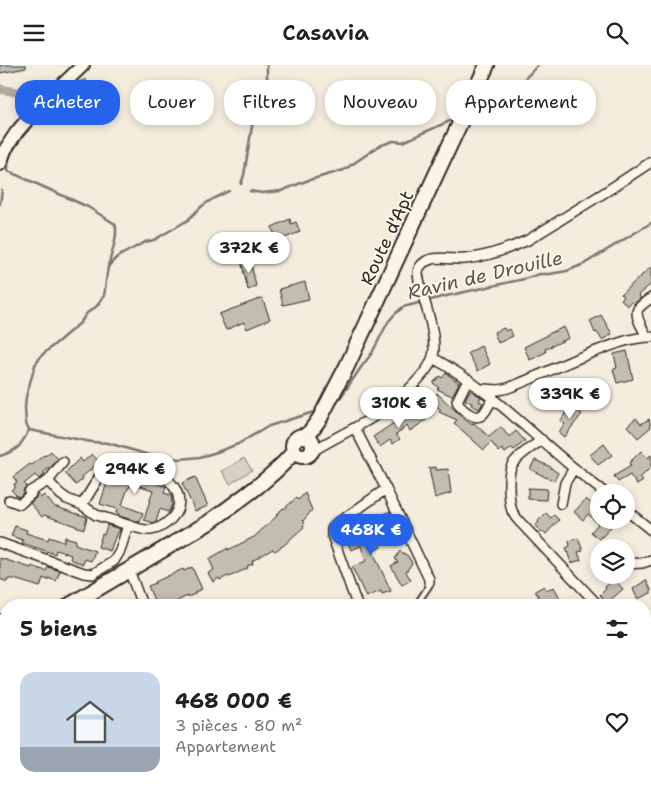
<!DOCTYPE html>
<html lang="fr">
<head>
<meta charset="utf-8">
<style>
	:root { --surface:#fff; --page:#f6f6f6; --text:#202124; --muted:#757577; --line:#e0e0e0; --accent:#2563eb }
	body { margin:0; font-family:"Shantell Sans",sans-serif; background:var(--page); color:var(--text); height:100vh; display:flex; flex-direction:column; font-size:19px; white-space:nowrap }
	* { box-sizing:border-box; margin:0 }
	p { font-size:16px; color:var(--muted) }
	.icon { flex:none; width:28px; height:28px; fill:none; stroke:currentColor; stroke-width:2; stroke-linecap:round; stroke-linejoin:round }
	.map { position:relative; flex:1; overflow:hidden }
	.details { position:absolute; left:0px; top:534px; width:651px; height:196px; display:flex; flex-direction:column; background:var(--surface); border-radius:20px 20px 0 0; box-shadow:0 2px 8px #0003 }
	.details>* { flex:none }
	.banner { position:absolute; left:15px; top:15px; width:621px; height:45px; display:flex; gap:10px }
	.buttons { position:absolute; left:590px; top:419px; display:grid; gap:10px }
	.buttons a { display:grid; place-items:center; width:45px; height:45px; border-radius:50%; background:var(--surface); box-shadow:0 2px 8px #0003; font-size:25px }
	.price { position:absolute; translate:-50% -42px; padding:0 11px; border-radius:18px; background:#fff; color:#222; font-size:16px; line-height:32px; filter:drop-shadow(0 1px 2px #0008) }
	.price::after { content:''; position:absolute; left:50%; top:30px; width:15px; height:11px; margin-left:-8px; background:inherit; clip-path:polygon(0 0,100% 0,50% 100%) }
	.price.on { background:var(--accent); color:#fff }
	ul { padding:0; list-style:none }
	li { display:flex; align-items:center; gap:15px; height:125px; padding:0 20px }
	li+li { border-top:1px solid var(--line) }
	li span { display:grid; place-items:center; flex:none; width:140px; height:100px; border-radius:15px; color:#555 }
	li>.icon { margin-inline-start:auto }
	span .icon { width:60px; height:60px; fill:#fffc; stroke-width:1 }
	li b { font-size:21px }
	h2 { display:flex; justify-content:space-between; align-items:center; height:60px; padding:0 20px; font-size:21px }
	.pill { padding:0 18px; border-radius:20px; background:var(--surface); box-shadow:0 2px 8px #0003; font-size:18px; line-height:45px }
	.pill.on { background:var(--accent); color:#fff }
	header { display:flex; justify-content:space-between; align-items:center; height:65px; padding:0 20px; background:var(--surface); font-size:22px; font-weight:600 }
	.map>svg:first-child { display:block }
</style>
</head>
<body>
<header><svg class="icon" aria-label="menu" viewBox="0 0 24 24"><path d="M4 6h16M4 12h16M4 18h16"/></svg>Casavia<svg class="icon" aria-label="search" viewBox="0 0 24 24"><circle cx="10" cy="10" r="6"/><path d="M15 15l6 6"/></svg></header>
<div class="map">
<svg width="651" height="729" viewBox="0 0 651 729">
	<rect width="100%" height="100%" fill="#f4edde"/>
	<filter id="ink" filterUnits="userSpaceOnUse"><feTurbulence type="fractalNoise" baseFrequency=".02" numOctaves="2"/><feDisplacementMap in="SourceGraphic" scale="10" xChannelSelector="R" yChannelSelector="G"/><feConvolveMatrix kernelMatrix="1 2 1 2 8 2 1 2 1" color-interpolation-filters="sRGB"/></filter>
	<g filter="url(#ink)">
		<path fill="#d6d1c4" stroke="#807e78" d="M244,393L252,405L230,419L222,406Z"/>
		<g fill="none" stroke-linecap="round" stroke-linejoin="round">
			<path stroke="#7a7771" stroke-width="2.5" d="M86,15L80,17C60,35 17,69 9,94C8,98 8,102 8,106L88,142L115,159C119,169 111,190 108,201
				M476,50L517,22L538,0
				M241,119L244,110L253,55L261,38L267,15V0
				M250,126L262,128L281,126L306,116L344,105L379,81L393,76L403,77L454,54
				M0,139L2,125
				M332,341L336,339L362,301L372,288L388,257L395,249L403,242L442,232L524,214L540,209H549L567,206L584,199L651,158
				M29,364L26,359L25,343L26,332L35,300L42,290L80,258L87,248L97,241L100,236L104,231L108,202L113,196L117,192L145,177L154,175L188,155L202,141L211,135L229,126
				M0,391C19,385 20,381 29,365L92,377L108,378L156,392L181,394L200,392L217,387L238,379L269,361L317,346"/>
			<path stroke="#afaaa0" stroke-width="9" d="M0,24L42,32"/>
		</g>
		<path fill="#c2bdb1" stroke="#2b2b2b" d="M0,0H26V3L0,8Z
			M290,154L291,159L296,157L300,167L277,176L272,162Z
			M250,194L256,221L248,225L241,196Z
			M651,202V219L638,230L641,233L634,239L632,237L627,241L621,234L624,232L621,229Z
			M305,217L309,234L283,240L279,224Z
			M262,233L270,254L247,264L244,257L226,265L219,249Z
			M601,250L612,269L602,275L597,267L595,268L590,256Z
			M564,262L569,273L545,284L546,287L530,295L524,282L546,271V270Z
			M504,263L506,266L509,264L513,271L498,278L494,267Z
			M481,281L490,299L478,306L468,288Z
			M627,286L633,314L617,318L613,304L617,303L614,289Z
			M446,308L459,318L452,331L437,324L439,323L433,318L440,311L442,313Z
			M470,325L481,332L479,336L483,338L479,344L471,340L472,338L465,335Z
			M437,328L461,351L472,360L474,358L489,372L501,362L509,372L516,366L525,376L514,385L512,383L505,388L502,384L499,387L491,377L484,385L454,358L457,355L439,347L441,345L430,335Z
			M572,340L582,349L564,372L558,367L565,359L560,356Z
			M420,346L426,355L410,366L407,361L396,369L400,374L393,379L390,375L380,382L373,372L407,349L410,352Z
			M636,353L641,359L649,354L651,362L638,373L627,361Z
			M604,379L612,390L598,400L590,390Z
			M51,386L58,394L52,401L43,408L45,410L40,413L39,414L35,410L24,419L26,421L24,424L23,428L19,432L17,431L11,425L15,422L14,419L17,417L13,412L30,399L32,400L44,390L45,391Z
			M641,386L647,393L651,390V402L640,413L643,416L637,420L630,410L618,417L614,411L631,401L629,398Z
			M92,389L99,397L82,412L83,414L76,420L65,408L80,393L83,397Z
			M535,395L551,402V403L558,408L554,416L547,412V413L530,404Z
			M436,402V405L448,404L451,428L435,433L429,403Z
			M114,404L129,406L155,414L160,417L159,419L166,422L164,428L171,430L172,440L168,447L160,444L156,457L154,458L144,455L153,425L131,418L129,423H128L122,440L143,448L140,457L119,451V449L116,448L117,444L100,439L111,405Z
			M195,412L208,441L195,446L182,418Z
			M528,423L547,424L546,435L528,434Z
			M305,428L312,445L303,456L305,458L303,460L304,462L297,468L282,482V481L275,486L273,484L252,496L253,499L247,501L248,503L229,512L228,511L220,515L219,513L213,517L208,508L214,505L209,494L228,483V485L254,472L277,451L276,450L283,443L284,444L296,433L298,435Z
			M38,429L41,433L44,430L56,443V442L87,452L84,464L44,450L42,452L30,438L35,434Z
			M586,434L599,445V455H617L602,472L601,471L599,474L591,467L598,459L588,449L583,455L574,447Z
			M390,446L397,461L383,468L384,470L376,474L381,482L373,487L391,526L382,529L381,526L366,532L352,502L366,496L361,481L351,485L345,470L351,467L353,471L379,459L376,453Z
			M546,448L551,453L554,450L559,455L546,469L544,467L542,468L535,461L539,457L538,456Z
			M107,460L120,464L119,467H117L110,486L98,482L102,469L104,470Z
			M15,461L27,465L26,468L48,475L49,472L64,477L65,472L76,475L75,479L95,486L91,496L85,494L83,499L70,494L71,490L56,485L55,489L22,478L23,475L11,471Z
			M578,473L583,486L578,487L581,495L571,498L566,483L570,481L569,476Z
			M400,486L408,491L412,498L406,507L411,515L402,520L391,501L398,497L395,494Z
			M0,493L31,503L32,501L46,506L48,502L60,506L56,516L48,513V515L43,513L40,522L14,514H8L7,517L0,514Z
			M192,502L202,524L195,527V529L187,532V531L170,540H156L148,521L156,518L155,517L183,504L184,506Z
			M614,514L623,524L607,538L600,530L606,524L605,522Z
			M646,515L651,525V528L640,533H637L633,524Z
			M544,521L546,525L554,522L560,533L548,540H526L539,532L535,526Z"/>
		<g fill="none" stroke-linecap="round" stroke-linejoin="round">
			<g stroke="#2b2b2b" stroke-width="8">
				<path id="lane" d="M416,540L429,521V518
					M645,635L651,637"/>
			</g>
			<g stroke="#2b2b2b" stroke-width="12">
				<path id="street" d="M647,272C644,265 634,252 638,244C641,240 647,236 651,233
					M433,293C488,323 527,365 575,404C584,412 595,420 605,428
					M468,314L457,336C459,342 463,345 468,348C483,359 487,343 493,332
					M483,324L499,325L508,323C540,311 570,295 602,284C618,278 634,272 651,272
					M355,363L386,424
					M542,375C533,381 517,391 512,400C507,408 509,437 512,446C514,450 516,453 519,456L598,540
					M311,387C332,374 354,364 375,351C390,342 404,330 416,317C425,307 434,297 434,284C434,258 422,234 418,209C418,202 423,197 429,195C440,191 453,195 465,194C486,192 508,184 528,175L607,126L651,97
					M48,416L63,397
					M561,439L565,418L574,403
					M82,440L106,401C114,395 126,398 135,401C143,403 150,405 157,408C176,417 187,437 171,454C166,459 158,464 151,465C144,466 135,462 128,460
					M626,445L651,465
					M0,478L84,508L93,509L114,496L120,486L128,460L96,450L82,440L67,434L60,429L48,416L29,427L31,429L20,439L9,435
					M626,499L642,498L651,495
					M129,505L142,540
					M357,540L332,470V464L335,460L386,424L429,514V517
					M0,554L6,561
					M0,581L6,597L4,601L0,603
					M0,645L6,647
					M645,667L651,666
					M86,729L92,724"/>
			</g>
			<g stroke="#2b2b2b" stroke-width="16">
				<path id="secondary" d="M0,99L5,85L16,68L32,49L83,0"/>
			</g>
			<g stroke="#2b2b2b" stroke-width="18">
				<path id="primary" d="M293 381a10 10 0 1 1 20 0a10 10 0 1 1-20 0Z
					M307,371L320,353L347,301L487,0
					M70,540L208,458C225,446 241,434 258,421C271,410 284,400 294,386
					M0,579L6,575"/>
			</g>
			<use href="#lane" stroke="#fcf5e5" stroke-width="4.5"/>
			<use href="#street" stroke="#fcf5e5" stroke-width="9"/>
			<use href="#secondary" stroke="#fcf5e5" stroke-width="12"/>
			<use href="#primary" stroke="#fcf5e5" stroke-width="14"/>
		</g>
	</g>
	<g text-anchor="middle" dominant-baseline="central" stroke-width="4" stroke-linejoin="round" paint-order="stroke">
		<g font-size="18" fill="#2b2b2b" stroke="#fcf5e5">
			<text transform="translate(387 173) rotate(-65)">Route d'Apt</text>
		</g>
		<g font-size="19" font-style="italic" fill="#595754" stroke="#fcf5e5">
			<text transform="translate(485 210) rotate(-13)">Ravin de Drouille</text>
		</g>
	</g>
</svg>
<div class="buttons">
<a><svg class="icon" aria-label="locate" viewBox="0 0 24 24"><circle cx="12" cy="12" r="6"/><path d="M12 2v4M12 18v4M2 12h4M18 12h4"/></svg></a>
<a><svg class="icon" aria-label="layers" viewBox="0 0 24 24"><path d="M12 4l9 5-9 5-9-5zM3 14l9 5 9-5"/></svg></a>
</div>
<b class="price" style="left:249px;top:209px">372K €</b>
<b class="price" style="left:570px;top:355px">339K €</b>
<b class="price" style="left:399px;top:364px">310K €</b>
<b class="price" style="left:135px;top:430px">294K €</b>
<b class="price on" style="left:371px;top:491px">468K €</b>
<div class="banner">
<a class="pill on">Acheter</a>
<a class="pill">Louer</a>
<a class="pill">Filtres</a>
<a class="pill">Nouveau</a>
<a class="pill">Appartement</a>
</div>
<section class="details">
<h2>5 biens<svg class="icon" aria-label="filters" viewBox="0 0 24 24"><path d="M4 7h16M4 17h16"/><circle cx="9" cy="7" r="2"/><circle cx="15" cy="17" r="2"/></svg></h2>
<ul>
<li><span style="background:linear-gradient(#c9d6e8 75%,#9aa5b1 0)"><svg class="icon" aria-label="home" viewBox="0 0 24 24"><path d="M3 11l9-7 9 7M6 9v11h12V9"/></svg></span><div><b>468 000 €</b><p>3 pièces · 80 m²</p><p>Appartement</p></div><svg class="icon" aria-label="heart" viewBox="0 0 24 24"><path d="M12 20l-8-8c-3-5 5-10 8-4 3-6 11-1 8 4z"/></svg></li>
</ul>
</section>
</div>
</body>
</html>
